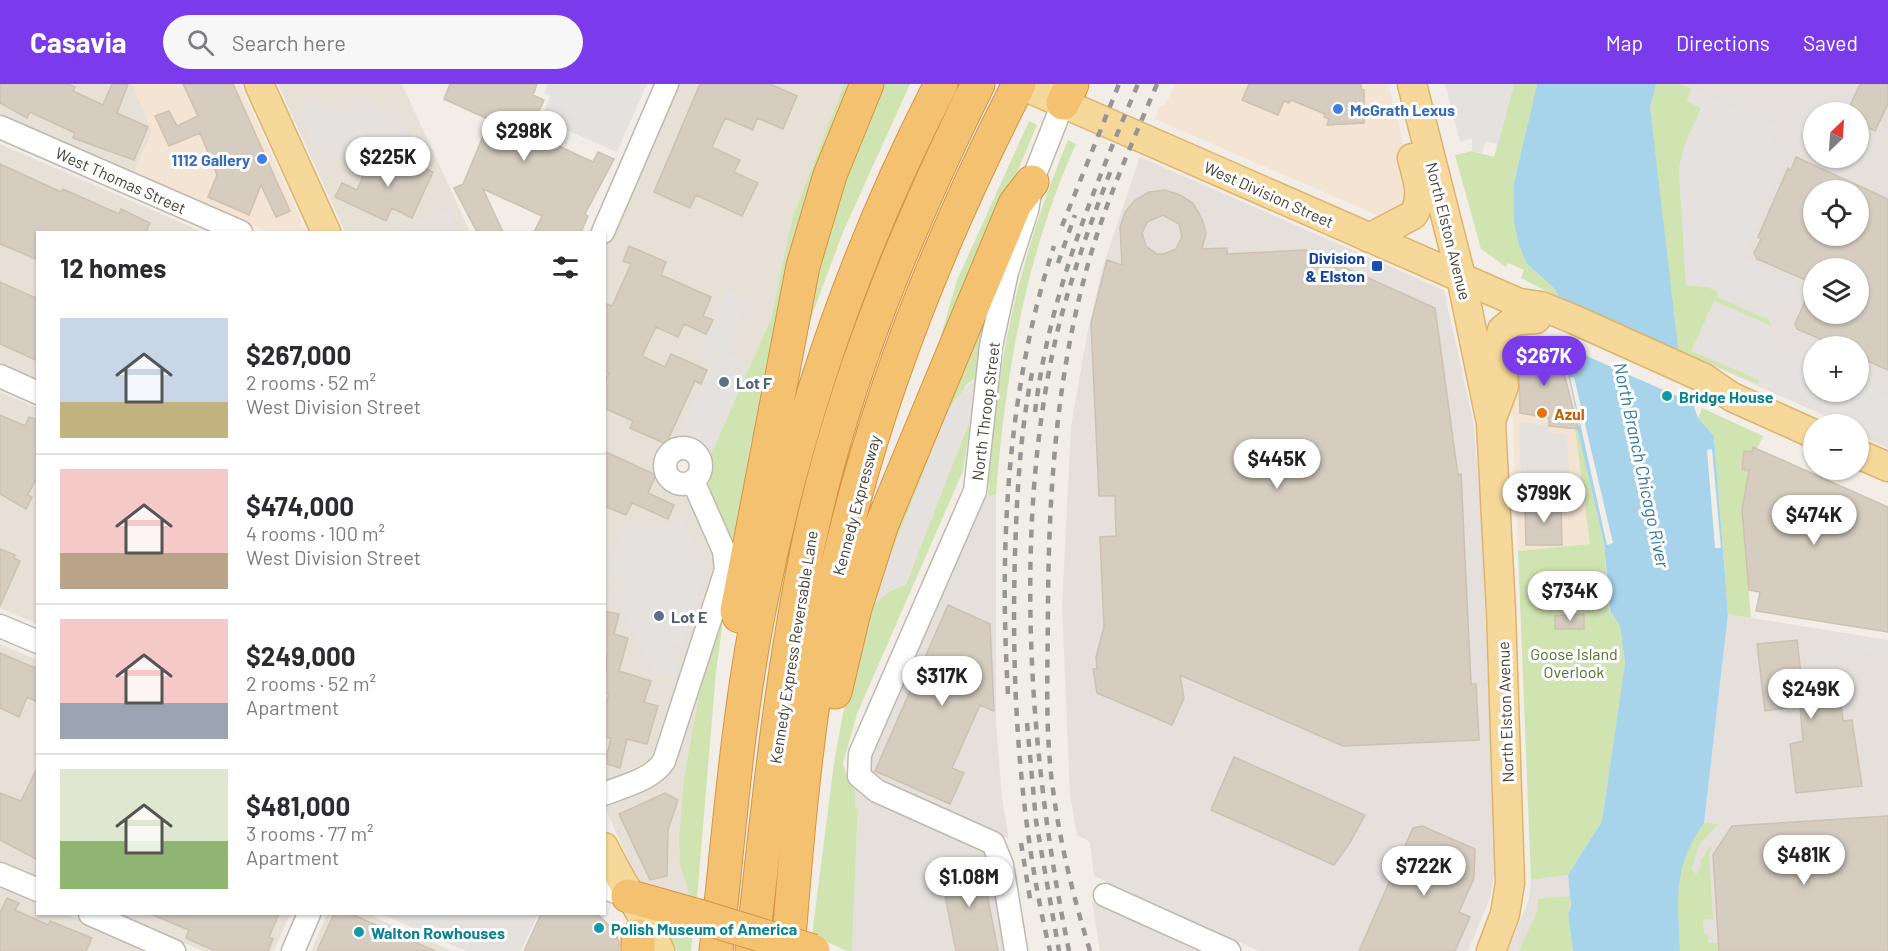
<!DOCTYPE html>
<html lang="en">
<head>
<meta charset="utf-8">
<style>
	:root { --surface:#fff; --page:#f7f7f7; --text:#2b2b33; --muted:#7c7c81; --line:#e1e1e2; --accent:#7c3aed }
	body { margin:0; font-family:Barlow,sans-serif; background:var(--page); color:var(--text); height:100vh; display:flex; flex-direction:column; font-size:22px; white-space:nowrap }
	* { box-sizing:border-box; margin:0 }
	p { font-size:20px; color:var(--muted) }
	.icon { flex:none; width:33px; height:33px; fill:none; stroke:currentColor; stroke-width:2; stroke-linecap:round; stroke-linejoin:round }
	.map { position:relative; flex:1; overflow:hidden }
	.panel { position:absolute; left:36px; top:147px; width:570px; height:684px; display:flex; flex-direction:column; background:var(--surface); border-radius:0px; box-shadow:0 2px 4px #0004 }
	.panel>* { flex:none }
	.needle { width:39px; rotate:25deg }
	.buttons { position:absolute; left:1803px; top:18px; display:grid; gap:12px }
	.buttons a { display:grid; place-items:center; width:66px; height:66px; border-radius:50%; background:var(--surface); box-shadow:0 2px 4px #0004; font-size:30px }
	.price { position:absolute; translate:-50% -51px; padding:0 14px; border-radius:21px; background:#fff; color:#222; font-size:20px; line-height:39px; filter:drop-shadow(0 2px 3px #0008) }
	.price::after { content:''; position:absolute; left:50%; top:36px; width:18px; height:14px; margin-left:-9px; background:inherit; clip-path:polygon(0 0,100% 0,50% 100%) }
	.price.on { background:var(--accent); color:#fff }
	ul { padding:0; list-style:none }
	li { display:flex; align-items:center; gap:18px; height:150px; padding:0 24px }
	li+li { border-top:2px solid var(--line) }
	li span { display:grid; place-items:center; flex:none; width:168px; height:120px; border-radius:0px; color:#555 }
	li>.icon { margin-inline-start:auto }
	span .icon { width:72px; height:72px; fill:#fffc; stroke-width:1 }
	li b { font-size:26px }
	h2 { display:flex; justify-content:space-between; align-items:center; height:72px; padding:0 24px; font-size:26px }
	header { display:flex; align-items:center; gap:36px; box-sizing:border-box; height:84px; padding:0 30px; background:var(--accent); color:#fff }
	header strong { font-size:28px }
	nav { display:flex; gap:33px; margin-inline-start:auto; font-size:21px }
	.search { width:420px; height:54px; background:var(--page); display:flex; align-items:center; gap:15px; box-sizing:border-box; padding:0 21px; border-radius:33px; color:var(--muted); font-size:22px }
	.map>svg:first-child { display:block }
</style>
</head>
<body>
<header>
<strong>Casavia</strong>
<div class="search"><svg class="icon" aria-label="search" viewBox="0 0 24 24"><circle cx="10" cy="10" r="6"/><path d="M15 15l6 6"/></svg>Search here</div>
<nav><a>Map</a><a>Directions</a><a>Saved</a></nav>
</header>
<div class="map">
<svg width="1888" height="867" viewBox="0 0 1888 867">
	<rect width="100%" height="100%" fill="#f2eee7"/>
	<path fill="#e6e0d6" d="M0,0H132L152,47L134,89L0,30Z
		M278,0H402L470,148H345Z
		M676,0H844L792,135L771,235L708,378L701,369L686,361L670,366L665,376L664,388L686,412L718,480L657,670L650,676L605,698V150Z
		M0,60L203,148H38L37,295L0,279Z
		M0,308L37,324V540L0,524Z
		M0,560L37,576V795L0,779Z
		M705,576L684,694L690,811L697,814L696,821L649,806L638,797L605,724L604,716L661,691Z
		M0,801L37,817L38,830H66L151,867H0Z
		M117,830H290L274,867H203Z
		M327,830H375L374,833L452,867H311Z"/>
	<path fill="#f3e4d4" d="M132,0H240L306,148H269L134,89L152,47Z
		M1175,0H1388L1416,108V117L1386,135L1155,35L1161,21L1165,22Z
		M1531,247L1566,264L1564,270L1604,459L1518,467L1509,251Z"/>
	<path fill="#e5e0dc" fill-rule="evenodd" d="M1656,0H1888V364L1859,351L1858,340H1844L1677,266L1650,23ZM1814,28H1858V74H1814ZM1814,106H1858V152H1814ZM1814,184H1858V230H1814ZM1814,262H1858V308H1814Z
		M1140,73L1444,206L1473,336L1480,412L1496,781L1490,814L1468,867H1259L1094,792L1090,758L1077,751L1070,711L1062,523L1071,342L1087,251L1102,185Z
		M983,411H996V640L1002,714L1009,755L870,693L867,681Z
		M1728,530L1888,556V867H1680L1690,759L1704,739Z
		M855,705L990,764L1007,867H852L858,724L855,723Z
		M1568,791L1571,821L1568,830L1573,867H1507L1529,816L1531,796Z
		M1092,817L1207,867H1100Z"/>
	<path fill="#d0e4b2" d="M844,0H855L757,357H751L734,472L712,414L705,383L771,235L792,135Z
		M879,0H910L843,148L794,280L805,208Z
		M1514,0H1537L1514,98L1527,180L1555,205L1559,214L1521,194L1524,186L1508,179L1506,183L1481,165L1455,71L1472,67L1494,73Z
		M1656,0H1680L1692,5L1687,17L1702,24L1684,62L1679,85L1686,201L1707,203L1718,207L1717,213L1769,236L1771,242L1714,217L1760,296L1758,300L1677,266L1650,23Z
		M1029,37L1037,41L944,261L939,259L957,196Z
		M1068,56L1076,60C1026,170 1005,291 996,411H988C994,284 1019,173 1068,56Z
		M994,206L977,293L966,301L893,466L886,464Z
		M1702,324L1763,352L1757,365L1753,363L1752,368L1744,367L1742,384L1749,386L1742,426L1751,534L1728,530L1714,352L1698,334Z
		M967,343H970L963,387L857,630L843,679L849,699L855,705V723L858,724L852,867H847L812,851L834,679L850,591L869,524L890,507L906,500Z
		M1575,344H1577L1604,459L1609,526L1620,542L1625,580L1602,737L1568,791L1531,796L1518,467L1590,460Z
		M728,501L716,588L697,814L690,812L680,781L679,756L684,694L706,571Z
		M1704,739L1718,740L1699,761L1692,784L1696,791L1702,780L1700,778L1710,762L1712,764L1709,770L1713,835L1703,836L1704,849L1708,850L1709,859H1718L1719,867H1680C1678,815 1671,784 1704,739Z
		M1571,812L1568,830L1573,867H1519L1538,825V815Z
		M662,837L694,841L691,867H677L667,849V842H664Z"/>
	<path fill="#e4e1df" d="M548,0H647L617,68L541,35L551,12L544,9Z
		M1445,0H1514L1498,60L1486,57L1482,69L1472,67V54L1460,58Z
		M1692,5L1777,43L1769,62L1788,70L1743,173L1799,198L1792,216L1771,206L1761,226L1707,203L1686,201L1679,85L1684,62L1701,24L1687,17Z
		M308,14L348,33L357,15L410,41L398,66L382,59L376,72L349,59L341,74L311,60L300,29Z
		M448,125L458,148H394Z
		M727,205L749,215L726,268L751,279L714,364L678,349L712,278L698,271Z
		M1714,217L1771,242L1765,256L1813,278L1814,308H1858L1859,299L1888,313V358L1859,345L1858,340H1849L1758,300L1759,296L1691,267Z
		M977,293L970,343H967L906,500L890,507L869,524L886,464L893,465L947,328L957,313Z
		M1519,338L1549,342L1548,348L1567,351L1570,417L1522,418Z
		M629,434L652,445L681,434L706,487L682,563L668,560L675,576L680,578L675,592L664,589L655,593L613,504L624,495L608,484Z
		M1838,550L1888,559V572L1835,562Z
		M381,830H538L521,867H466Z"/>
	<path fill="#a7d3eb" d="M1537,0H1656L1650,23L1678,263L1660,304L1693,320L1698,334L1714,352L1728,530L1704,739C1672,784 1678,815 1680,867H1573L1568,830L1571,821L1568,791L1602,737L1625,579L1620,542L1610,527L1604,459L1577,344L1579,341L1566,281L1562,279L1583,225L1559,214L1555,205L1527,180L1519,161L1514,137V98Z"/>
	<path fill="#f2eee7" d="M1578,222L1679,267L1661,305L1564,262L1579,226Z
		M1570,293H1574L1613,459L1607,461Z
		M1712,365L1721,464H1715L1707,366Z"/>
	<path fill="#d6ccc0" stroke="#cec1b1" stroke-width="1.5" fill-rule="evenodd" d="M0,0H68L75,3L73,7L103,21L112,0H128L117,29L148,43L134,76L73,54L75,49L30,28L27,34L0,19Z
		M183,0H233L290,127L276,133L261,101L249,131L208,113L217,91L200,49L169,62L155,32L169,27L177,42L198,32Z
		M450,0H537L533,11L544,16L533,40L554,50L550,58L593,78L598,68L614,75L585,130L588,132L581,148H534L542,132L483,105L503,148H477L454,104L463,100L490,36L444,15Z
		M700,0H770L797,12L783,45L757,34L753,46L725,34L712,63L740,76L734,88L758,99L742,132L696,111L690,124L654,108Z
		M1249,0H1361V5L1364,6V39L1327,41L1329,35L1324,33L1325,30L1291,16L1289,19L1284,17L1278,31L1242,16Z
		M1860,0H1888V20L1875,47L1858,39V28H1847Z
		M397,72L433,88L412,134L392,124L386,137L335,113L342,99L357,106L371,74L392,83Z
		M1796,73L1888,115V286L1858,273V262H1836L1797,245L1795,240L1813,199L1757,175L1754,169L1761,155L1758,153L1788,84L1791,86ZM1814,106H1858V152H1814ZM1814,184H1858V230H1814Z
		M0,80L61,108L63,105L119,130L121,125L150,139L146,148H38V176L0,160Z
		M1165,106L1180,111L1193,119L1202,135L1206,149L1202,165L1227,164V170L1306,166L1435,224L1458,391L1461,390L1471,600H1476L1479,656L1343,662L1180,591L1184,614L1172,641L1097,609L1093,585H1097L1096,573L1104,543L1100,453L1116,452L1115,412H1099L1091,239L1107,176L1122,181L1120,143L1125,128L1134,117L1149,108ZM1163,131L1179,140L1182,153L1176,165L1164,170H1157L1146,162L1142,149L1147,138Z
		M629,162L666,178L661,191L711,213L703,232L713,236L706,250L684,240L678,253L656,243L642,272L665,283L671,270L707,286L701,300L695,297L666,360L630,344L633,337L604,324V298L609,289L604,287V219L612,222L631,180L623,177Z
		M0,198L38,215V277L0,260Z
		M1518,255L1552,263L1549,283L1563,285L1578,345L1549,342V334L1520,329Z
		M0,331L25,342L29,333L38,336V391L28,411L32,413L26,425L0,410Z
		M1753,363L1888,423V548L1756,527L1760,508L1749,506L1742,426L1749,386L1742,385L1744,367L1752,368Z
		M604,367L656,391L648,409L674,421L668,435L632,419L626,431L604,422Z
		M1525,420H1561L1562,461H1526Z
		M0,465L15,471L14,474L20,477L0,522Z
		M948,521L990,540L994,627L980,621L952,684L964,689L950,720L875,687Z
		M604,527L619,530L614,550L628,554L619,587L651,597L644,618L658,622L647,660L627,655L620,684L605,679L611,654L604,653V627L609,610L604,609L607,570H604Z
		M1584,530V545H1555V532Z
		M1797,556L1801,591L1837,587L1843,637L1852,636L1862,702L1796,709L1790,660L1803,657L1800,622L1765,627L1757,560Z
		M0,569L38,585V618L27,613L19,633L0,624Z
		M1234,673L1365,731L1349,760L1334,781L1211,726Z
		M38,682V776L0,756V709L21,717Z
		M665,709L678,716L668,746L667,792L650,796L619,730Z
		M1888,732V867H1719L1713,771L1732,742Z
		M1422,742L1475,765L1474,794L1459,828L1470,833L1455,867H1359L1413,744Z
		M981,778L998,867H956L940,786Z
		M7,814L19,819L15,826L48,841L50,837L92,854L86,867H0V829Z
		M150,830H279L269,853L273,855L268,867H215L186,854L189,846Z
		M334,830H351L435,867H317Z
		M541,830H592L599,832L614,846L619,858V867H524Z"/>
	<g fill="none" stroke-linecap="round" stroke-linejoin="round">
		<g stroke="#c0b8ad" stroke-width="25">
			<path id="minor" d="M0,43L241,148
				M603,148L667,0
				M0,292L38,309
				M665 382a18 18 0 1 1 36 0a18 18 0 1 1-36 0Z
				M0,542L38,558
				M604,710C624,702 653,695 664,677L726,486L724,467L693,397
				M0,790L38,806
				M604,804L628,812
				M1105,811L1229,867
				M90,830L174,867
				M293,867L309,830
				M1016,867L1002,781L993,759L877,707L859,692L860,670L975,407L991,262L1007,188L1027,126L1032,98L1063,19"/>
		</g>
		<g stroke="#dcb46c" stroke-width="31">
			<path id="major" d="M259,0L326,148
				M1019,0L1519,219L1541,222L1573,235L1704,294L1732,313L1814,350
				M1412,0L1461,193L1491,339L1501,527L1510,799L1505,830L1491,867
				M1369,154L1413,131C1425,113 1417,94 1412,74
				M1491,337L1504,302L1499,259L1502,246L1513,237L1536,235
				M1858,370L1888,383
				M604,763C621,799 644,831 660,867"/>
		</g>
		<g stroke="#d39541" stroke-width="35">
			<path id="highway" d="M1063,19L1072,0
				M739,532L737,527L803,182L830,91L867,0
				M835,608L855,524L882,440L1015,120L1032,98
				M628,812L695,831
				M638,852V867
				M716,867C729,752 737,635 760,521C795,341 857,163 941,0
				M752,867C767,733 780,599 807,467C840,305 905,148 978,0
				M788,867C796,763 805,659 823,555C857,361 929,175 1019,0"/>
		</g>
		<use href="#minor" stroke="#fff" stroke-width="22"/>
		<use href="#major" stroke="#f7d89b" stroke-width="28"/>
		<use href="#highway" stroke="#f4c170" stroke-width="33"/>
		<path stroke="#969696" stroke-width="4.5" stroke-dasharray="8 8" stroke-linecap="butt" d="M1062,142L1119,0
			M1058,179L1075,131
			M1032,289C1020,349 1017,410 1015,470C1011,602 1019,738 1050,867
			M1035,328C1049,212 1093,107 1138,0
			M1008,610C999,460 1007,305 1054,162
			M1027,639L1036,737L1059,867
			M1021,759L1031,821
			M1069,867C1029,674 1012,442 1057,249C1071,193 1090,140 1111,86
			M1090,867C1072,809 1058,751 1051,690C1045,633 1048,575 1048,518C1049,409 1056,301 1084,195C1101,128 1130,64 1157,0"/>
		<g stroke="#d39541" stroke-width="35" stroke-linecap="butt">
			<path id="highway-bridge" d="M695,831L813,867"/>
		</g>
		<use href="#highway-bridge" stroke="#f4c170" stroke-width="33"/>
	</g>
	<g fill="#3f7fe0" stroke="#fff" stroke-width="2">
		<circle cx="1338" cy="25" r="6"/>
		<circle cx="262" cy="75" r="6"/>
	</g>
	<rect fill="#1a4fb4" stroke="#fff" stroke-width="2" x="1371" y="176" width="12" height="12" rx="3"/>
	<g fill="#5c6f8a" stroke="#fff" stroke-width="2">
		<circle cx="724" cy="298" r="6"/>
		<circle cx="659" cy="532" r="6"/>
	</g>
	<g fill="#0f9aa8" stroke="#fff" stroke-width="2">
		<circle cx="1667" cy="312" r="6"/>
		<circle cx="599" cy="844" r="6"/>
		<circle cx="359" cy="848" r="6"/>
	</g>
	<circle fill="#e8710a" stroke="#fff" stroke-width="2" cx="1542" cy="329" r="6"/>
	<g text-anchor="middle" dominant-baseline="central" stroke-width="6" stroke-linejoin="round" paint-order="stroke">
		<g font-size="16" font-weight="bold" fill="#366cbe" stroke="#fff" text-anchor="start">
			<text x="1350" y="25">McGrath Lexus</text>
			<text x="250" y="75" text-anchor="end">1112 Gallery</text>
		</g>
		<g font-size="16" fill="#453f37" stroke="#fff">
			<text transform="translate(121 96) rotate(24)">West Thomas Street</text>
			<text transform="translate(1269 110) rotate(24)">West Division Street</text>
			<text transform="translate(1449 147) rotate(76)">North Elston Avenue</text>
			<text transform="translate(985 327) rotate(-83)">North Throop Street</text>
			<text transform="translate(856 421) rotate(-75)">Kennedy Expressway</text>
			<text transform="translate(793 563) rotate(-81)">Kennedy Express Reversable Lane</text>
			<text transform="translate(1505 628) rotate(-92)">North Elston Avenue</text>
		</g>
		<g font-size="16" font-weight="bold" fill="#164399" stroke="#fff" text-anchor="end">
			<text x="1365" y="173">Division<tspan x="1365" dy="18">&amp; Elston</tspan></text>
		</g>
		<g font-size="16" font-weight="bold" fill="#4e5e75" stroke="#fff" text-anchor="start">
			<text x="736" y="298">Lot F</text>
			<text x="671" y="532">Lot E</text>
		</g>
		<g font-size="16" font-weight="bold" fill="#0d838f" stroke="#fff" text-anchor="start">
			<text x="1679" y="312">Bridge House</text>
			<text x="611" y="844">Polish Museum of America</text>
			<text x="371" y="848">Walton Rowhouses</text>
		</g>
		<g font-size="16" font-weight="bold" fill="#c56008" stroke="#fff" text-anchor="start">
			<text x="1554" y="329">Azul</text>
		</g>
		<g font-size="16" fill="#4c732e" stroke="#fff">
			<text x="1574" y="569">Goose Island<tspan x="1574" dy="18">Overlook</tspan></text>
		</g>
		<g font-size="18" font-style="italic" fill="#357aa2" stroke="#fff">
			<text transform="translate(1642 381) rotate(78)">North Branch Chicago River</text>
		</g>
	</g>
</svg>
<div class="buttons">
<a><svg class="needle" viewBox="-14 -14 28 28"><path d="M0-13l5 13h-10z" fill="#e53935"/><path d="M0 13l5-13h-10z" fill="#7c7c81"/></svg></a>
<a><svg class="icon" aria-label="locate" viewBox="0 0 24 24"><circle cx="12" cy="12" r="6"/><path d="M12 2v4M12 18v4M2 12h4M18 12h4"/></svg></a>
<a><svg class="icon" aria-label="layers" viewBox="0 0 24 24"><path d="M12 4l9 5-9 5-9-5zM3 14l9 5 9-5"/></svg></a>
<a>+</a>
<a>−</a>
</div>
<b class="price" style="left:524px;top:78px">$298K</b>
<b class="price" style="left:388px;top:104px">$225K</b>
<b class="price on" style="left:1544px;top:303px">$267K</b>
<b class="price" style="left:1277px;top:406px">$445K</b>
<b class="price" style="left:1544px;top:440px">$799K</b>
<b class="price" style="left:1814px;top:462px">$474K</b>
<b class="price" style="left:1570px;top:538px">$734K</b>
<b class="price" style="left:942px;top:623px">$317K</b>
<b class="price" style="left:1811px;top:636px">$249K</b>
<b class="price" style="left:1804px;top:802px">$481K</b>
<b class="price" style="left:1424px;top:813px">$722K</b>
<b class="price" style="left:969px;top:824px">$1.08M</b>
<section class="panel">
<h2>12 homes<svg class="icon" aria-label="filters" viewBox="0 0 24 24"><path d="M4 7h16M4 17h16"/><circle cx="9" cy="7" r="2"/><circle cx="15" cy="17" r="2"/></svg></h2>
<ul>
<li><span style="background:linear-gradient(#c9d6e8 70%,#c2b280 0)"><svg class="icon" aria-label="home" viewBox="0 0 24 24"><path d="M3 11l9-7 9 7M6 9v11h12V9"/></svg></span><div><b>$267,000</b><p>2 rooms · 52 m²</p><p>West Division Street</p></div></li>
<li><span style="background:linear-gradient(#f6c9c9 70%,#b9a48a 0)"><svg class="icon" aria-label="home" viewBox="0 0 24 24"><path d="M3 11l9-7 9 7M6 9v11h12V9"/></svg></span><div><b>$474,000</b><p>4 rooms · 100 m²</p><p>West Division Street</p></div></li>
<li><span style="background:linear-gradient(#f6c9c9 70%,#9aa5b1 0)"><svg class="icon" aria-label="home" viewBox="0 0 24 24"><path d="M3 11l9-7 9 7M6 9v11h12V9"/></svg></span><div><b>$249,000</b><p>2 rooms · 52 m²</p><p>Apartment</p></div></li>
<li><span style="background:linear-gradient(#dfe7d0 60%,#8fb573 0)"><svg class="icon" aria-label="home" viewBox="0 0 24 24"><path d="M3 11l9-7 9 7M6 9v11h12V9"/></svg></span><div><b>$481,000</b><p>3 rooms · 77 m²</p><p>Apartment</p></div></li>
</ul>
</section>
</div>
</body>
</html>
